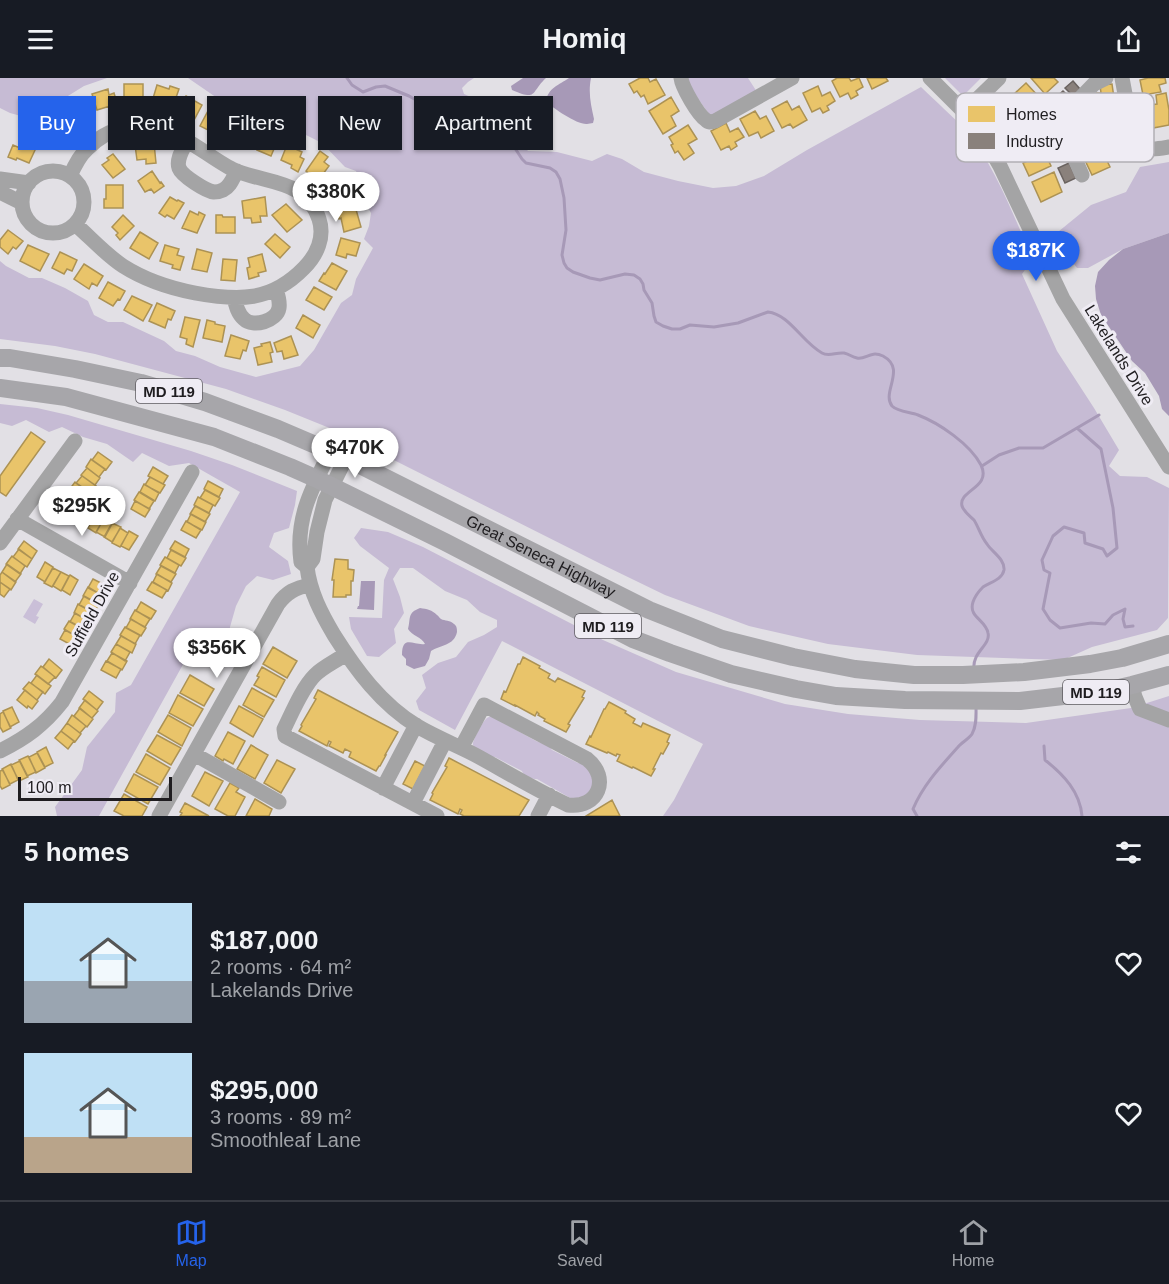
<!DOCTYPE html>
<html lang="en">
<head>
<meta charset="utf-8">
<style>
	:root { --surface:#171b24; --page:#20242c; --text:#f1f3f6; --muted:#9ea1a6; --line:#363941; --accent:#2563eb }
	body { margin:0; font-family:Helvetica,sans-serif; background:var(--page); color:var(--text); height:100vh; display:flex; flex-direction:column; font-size:22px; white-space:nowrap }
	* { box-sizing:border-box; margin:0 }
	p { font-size:20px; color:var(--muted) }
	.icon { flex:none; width:33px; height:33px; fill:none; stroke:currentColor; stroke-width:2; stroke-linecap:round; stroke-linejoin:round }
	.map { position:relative; height:738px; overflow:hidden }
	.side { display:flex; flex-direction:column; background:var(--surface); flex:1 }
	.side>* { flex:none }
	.hud { position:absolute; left:18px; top:18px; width:600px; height:54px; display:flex; gap:12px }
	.scale { position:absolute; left:18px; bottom:15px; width:154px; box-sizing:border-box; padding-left:6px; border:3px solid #1f1d20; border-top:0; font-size:16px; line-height:21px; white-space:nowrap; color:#1f1d20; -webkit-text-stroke:4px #efecf4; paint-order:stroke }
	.price { position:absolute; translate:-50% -51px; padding:0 14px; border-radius:21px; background:#fff; color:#222; font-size:20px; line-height:39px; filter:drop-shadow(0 2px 3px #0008) }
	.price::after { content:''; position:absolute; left:50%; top:36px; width:18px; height:14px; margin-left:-9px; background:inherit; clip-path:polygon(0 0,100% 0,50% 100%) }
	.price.selected { background:var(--accent); color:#fff }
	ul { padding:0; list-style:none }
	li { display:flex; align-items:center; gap:18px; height:150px; padding:0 24px }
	li span { display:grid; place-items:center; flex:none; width:168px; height:120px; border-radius:0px; color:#555 }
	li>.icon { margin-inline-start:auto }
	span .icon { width:72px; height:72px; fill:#fffc; stroke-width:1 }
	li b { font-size:26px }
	h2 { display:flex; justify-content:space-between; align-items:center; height:72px; padding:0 24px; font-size:26px }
	.pill { padding:0 21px; border-radius:0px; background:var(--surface); box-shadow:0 2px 4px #0004; font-size:21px; line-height:54px }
	.pill.selected { background:var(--accent); color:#fff }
	header { display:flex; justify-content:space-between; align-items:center; height:78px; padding:0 24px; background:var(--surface); font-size:27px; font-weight:700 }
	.tab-bar { display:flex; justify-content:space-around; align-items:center; height:84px; border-top:2px solid var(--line); background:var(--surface); font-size:16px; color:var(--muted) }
	.tab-bar a { display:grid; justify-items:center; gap:3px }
	.tab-bar .selected { color:var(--accent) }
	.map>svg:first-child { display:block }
</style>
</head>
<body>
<header><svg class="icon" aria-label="menu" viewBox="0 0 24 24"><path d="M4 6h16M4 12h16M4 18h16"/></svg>Homiq<svg class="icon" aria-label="share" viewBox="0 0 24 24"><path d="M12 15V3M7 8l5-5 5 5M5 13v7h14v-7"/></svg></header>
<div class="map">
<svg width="1169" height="738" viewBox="0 0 1169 738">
	<rect width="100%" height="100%" fill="#e2e0e5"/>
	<path fill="#cabfd8" d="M688,0H748L757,14L711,39L686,4Z
		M945,0H981L963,18Z
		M34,521L43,526L36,538L39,539L35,546L23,539Z
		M491,638L536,663L549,668L552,672L578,685H582L591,693L593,708L587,718L572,721L537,701C531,701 524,699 522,693L495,679C489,679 475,674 473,667C472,663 483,643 487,640C488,639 490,639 491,638Z"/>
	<path fill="#c6bbd4" d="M0,0H107L84,8L55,26L31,32L21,38L10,35L0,30Z
		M188,0H474L468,4L462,10L464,16L473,20L474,29C501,40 510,52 528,73L557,74L592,83L607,76L622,81L644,94L678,103L713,110L736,108L764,98L807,72L921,9C936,24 953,38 967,54C996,89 1014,140 1033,181L1022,196L1057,273L1094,330L1119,372L1109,388L1120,398L1147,399L1169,410L1168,540L1157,552L1092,569L1063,582L917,577L828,566L749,548L665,517L601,486L332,351L285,332L226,311L95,276L55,268L0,261V183L6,188L29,200H42L65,210L88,223L94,237L108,244H123L164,263L176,273L195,278L220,289L256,299L300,288L314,272L341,225L352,217L356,201L373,170L364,161L369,148L371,135L366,126L365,115L356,93L345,89L322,65L292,50L223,24Z
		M1169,84V155L1123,171L1088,190H1077L1053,158L1091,127L1126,114L1140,89Z
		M0,326L37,330L68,337L191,373L232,387L297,413L295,427L289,450L274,455L269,469L288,483L291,496L273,502L257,498L246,508L236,528L230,549L228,567L218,581L202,585L186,581L99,738H57L55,729L82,692L87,669L115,634L116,615L131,607L240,414L189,385L169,388L142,375L133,384L107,366L83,359L62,349L49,354L26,342L12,348L0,345Z
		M361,450L388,454L423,469L603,562L676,594L785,626L848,636L920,642L1026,645L1131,630L1169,618V738H663L674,722L703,666L502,563L455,652L419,632L416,623L426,610L422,597L438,585L456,579L468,564L484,557L497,549V542L480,534L467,522L445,513L413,490H400L393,501L400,519L404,535L394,551L396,565L379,579L367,578L351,551L349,539L382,540L384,502L389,490L360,468L354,460Z"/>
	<path fill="#a799b7" d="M523,0H546C530,15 538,23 512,12L511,8Z
		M569,0H591C588,15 591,27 594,41L593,45C591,45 589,46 587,46C578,47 552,30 546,23C548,10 559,7 569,0Z
		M1169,155V338L1162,331L1159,318L1145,295L1132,283L1101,237L1096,221L1095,208L1098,194L1109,182L1123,171Z
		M361,503H375L374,532L357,531L358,528H359Z
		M420,530C427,531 432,532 437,537C439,538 439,540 441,541C445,543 450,542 454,546C457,548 457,551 457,554C454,568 440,567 431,573L429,581L425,588L414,591L406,587V581L402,577C402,556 414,568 425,566C422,559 412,558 408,551C411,540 407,535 420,530Z"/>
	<path fill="#e9c46a" stroke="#ac9254" stroke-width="1.5" d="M640,0H648L650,4L656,1L665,17L648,26L644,17L641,19L637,13L634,15L629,6Z
		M837,0H849L851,3L859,0L863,9L856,13L858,17L851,21L848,15L840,19L832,3Z
		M867,0H886L888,3L872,11Z
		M1031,0H1054L1058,4L1045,16Z
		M1148,0H1165L1166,5L1159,7L1161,14L1143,17L1140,2Z
		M1026,5L1040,20L1027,33L1013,17Z
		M124,6H143V25H137V23H124Z
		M1112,6L1114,20L1096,22V15H1101L1100,7Z
		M157,7L169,11L170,8L179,11L171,34L151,27Z
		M818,8L822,18L830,14L835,23L827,28L829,32L823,35L820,30L812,34L803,15Z
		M108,11L109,17L114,15L118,28L110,31V28L97,32L92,16Z
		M1166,15L1169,32V47L1153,50L1149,27L1157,26L1156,17Z
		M186,18L202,27L193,44L177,35Z
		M671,19L679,33L671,38L676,48L663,56L649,33Z
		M787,23L792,32L799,28L807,42L793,50L790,46L782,50L772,31Z
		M79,28L82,32L86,30L93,42L89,45L88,42L77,50L67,36Z
		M209,31L229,41L220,58L200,48Z
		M755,33L760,41L766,38L774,53L761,60L758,54L749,58L740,41Z
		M56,40L69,55L65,59L62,56L56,62L45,49Z
		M237,41L246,45L243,50L247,52L249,47L256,51L246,71L235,65L234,67L226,63Z
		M726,45L730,54L738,50L744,59L735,64L737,68L731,72L729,68L721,72L711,53Z
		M688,47L697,61L688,66L694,75L684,82L678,73L675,75L671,67L673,66L669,59Z
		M265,54L279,59L271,78L257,72Z
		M22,64L36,70L29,85L17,80L16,82L8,79L13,67L20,70Z
		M154,65L156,85L146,86V81L137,82L135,67Z
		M287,67L302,74L300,79L304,81L298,94L291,90L292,87L281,82Z
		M1100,68L1110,89L1092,97L1082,76Z
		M320,73L328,79L324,84L329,88L323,96L326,98L320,106L310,99L311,97L306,93Z
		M1045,75L1051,88L1029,98L1023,85Z
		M113,76L125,91L113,100L102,87L109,82L107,80Z
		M152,93L160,105L161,104L164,108L154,115L151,111L145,114L138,103Z
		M1054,94L1062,114L1041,124L1032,104Z
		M343,102L352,121L335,130L326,110Z
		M106,107H123V130H104V121H106Z
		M170,119L177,123L178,122L184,125L174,141L167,137L165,139L159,135Z
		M265,119L267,138H260L261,144L252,145L251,140H244L242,123Z
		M286,126L302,142L287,154L272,137Z
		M355,128L361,149L344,154L341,140L339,141L337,133Z
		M190,133L198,137L199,134L205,137L197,155L182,150Z
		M123,137L134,148L120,162L116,157L118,155L112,149Z
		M216,137H222L223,139H235V155H216Z
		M8,152L23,163L16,171L13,169L8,176L0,169V162Z
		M140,154L158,165L149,181L130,170Z
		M275,156L290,169L280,180L265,166Z
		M341,160L360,165L356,178L347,176L346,180L336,177Z
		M28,167L49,176L40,193L20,183Z
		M165,167L179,171L177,177L184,179L180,192L172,190L173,187L160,183Z
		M197,171L212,175L207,194L192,191Z
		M60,174L77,182L72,193L67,191L64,196L52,190Z
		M262,176L266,193L258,195L259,198L249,201L247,190L250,189L248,180Z
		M223,181L237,182L235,203L221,202Z
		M332,185L347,193L336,212L319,203L324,195L325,196Z
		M84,186L103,198L97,208L92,205L89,211L74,201Z
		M108,204L125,213L120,222L118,221L113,228L99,220Z
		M314,209L332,219L324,232L306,222Z
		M132,218L152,227L143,243L124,232Z
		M157,225L175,233L171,242L168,241L165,250L149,243Z
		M303,237L320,247L313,260L296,250Z
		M185,239L200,242L193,269L186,266L187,261L180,259Z
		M207,242L215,244V246L225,248L222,264L203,260Z
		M231,257L249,263L246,273L243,272L240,281L225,278Z
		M291,258L298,277L284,281L282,273L277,274L274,265Z
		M270,264L273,274L270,275L272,284L258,287L254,270L262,268L261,266Z
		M31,354L45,364L6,418L0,414V398Z
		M98,374L112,384L106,392L92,382Z
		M91,381L105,391L99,399L86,389Z
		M153,389L168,398L163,406L148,398Z
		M87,390L100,400L95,407L81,397Z
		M82,398L96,408L90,415L76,405Z
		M150,399L165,407L160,415L145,407Z
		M208,403L223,411L219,419L204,411Z
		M75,404L89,414L83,422L69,412Z
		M144,406L159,415L155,423L140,414Z
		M70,412L84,422L78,430L65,420Z
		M205,412L220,420L215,428L200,420Z
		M139,414L154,423L149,431L134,422Z
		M198,419L213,427L209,435L194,427Z
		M65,420L79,430L73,438L60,428Z
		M135,423L150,431L145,439L131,431Z
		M59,427L73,437L67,445L53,435Z
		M195,428L210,436L205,444L190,436Z
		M96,435L104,440L96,455L88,450Z
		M191,436L206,444L202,452L187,444Z
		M105,439L113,444L105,459L96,454Z
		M186,443L201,452L196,460L181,452Z
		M112,445L121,449L112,464L104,459Z
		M120,450L128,455L120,469L112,465Z
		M129,453L138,458L129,472L121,468Z
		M24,463L37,473L32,481L18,471Z
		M175,463L189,471L185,479L170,471Z
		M19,471L32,481L27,489L13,479Z
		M171,472L186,480L181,488L167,480Z
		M12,478L25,488L20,496L6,486Z
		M165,479L179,487L175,495L160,487Z
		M335,481L348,482V491L354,492L353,503H351V517H346V519H333L334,502H332Z
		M45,484L53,489L45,504L37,499Z
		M7,486L21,496L15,504L2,494Z
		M161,488L176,496L171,504L156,496Z
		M53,490L61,494L52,509L44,505Z
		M2,494L16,504L11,512L0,504V497Z
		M61,494L69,498L61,513L53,508Z
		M157,496L172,505L168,513L153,504Z
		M70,497L78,502L70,517L62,512Z
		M93,501L109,509L104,518L88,510Z
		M0,504L10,511L4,519L0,516Z
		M152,504L167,512L162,520L147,512Z
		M88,509L103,518L98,526L83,518Z
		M84,518L99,526L94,535L79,527Z
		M141,524L156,533L151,541L136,533Z
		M78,526L93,534L89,543L74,535Z
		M135,532L150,541L145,549L130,541Z
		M75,535L90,544L85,552L70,544Z
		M131,541L146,550L141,558L126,550Z
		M69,543L84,551L79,560L64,551Z
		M125,549L140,557L135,566L120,557Z
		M65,552L80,560L75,569L60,561Z
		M121,558L136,566L132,575L116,566Z
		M116,566L130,574L125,583L111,574Z
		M273,569L297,583L287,600L263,586Z
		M112,575L127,583L122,592L107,583Z
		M523,579L540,588L539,590L550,596L548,600L555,604L558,600L585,613L582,619L584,620L568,646L570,647L566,654L544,643L545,641L538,637L539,636L537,634L535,638L515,627V628L501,621L504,613L506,614L518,586H520Z
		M49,581L62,592L56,600L43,589Z
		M106,583L121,591L116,600L101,592Z
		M41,588L55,599L48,606L35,596Z
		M262,589L285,602L276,619L254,607L259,599L257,598Z
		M37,597L51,608L45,616L31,605Z
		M190,597L214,611L204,628L180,615Z
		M29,604L43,614L37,622L23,611Z
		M252,610L274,622L264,639L243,627Z
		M25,612L38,623L32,631L28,628L27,630L17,622Z
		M318,612L398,654L385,677H386L380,688H379L376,693L349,679L351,674L345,671L343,675L329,668L331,664L329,663L327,668L299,653L302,648L301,647L316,621L314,620Z
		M89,613L103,624L97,632L83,621Z
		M178,617L203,631L193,648L169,635Z
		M85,622L98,633L92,640L79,630Z
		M609,624L626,633L625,635L635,641L633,645L641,649L643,645L670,657L667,664L669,665L663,676L661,675L653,691H655L651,698L633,689L632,690L617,683L620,677L617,676L616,678L608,674L607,675L586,666L590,658L591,659L604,631H605Z
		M239,628L263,641L253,659L230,645Z
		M12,629L19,644L10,649L3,633Z
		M80,630L93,641L87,649L74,638Z
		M3,634L11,650L3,654L0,649V636Z
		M72,637L86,648L80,655L67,645Z
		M168,637L191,650L182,668L158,654Z
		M67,645L81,656L75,664L61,653Z
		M61,653L74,663L68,671L55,660Z
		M228,654L245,663L233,686L224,681L223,683L215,678Z
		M157,657L181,670L171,687L147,673Z
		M251,667L268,677L255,701L237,691Z
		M46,669L53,685L45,689L37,674Z
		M37,675L45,690L36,695L29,679Z
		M146,676L170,690L160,707L136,694Z
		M28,678L36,694L27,698L19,682Z
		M449,680L529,722L519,738H464L460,736L462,732L460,731L458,736L430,722L433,716L432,715L447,689L445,688Z
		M277,682L295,691L281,715L264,705Z
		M20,683L28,699L19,703L11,687Z
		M415,683L425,688L413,711L403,706Z
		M11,686L18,702L10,706L2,691Z
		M3,692L10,707L2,711L0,708V693Z
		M205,694L223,703L209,728L192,718Z
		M134,696L158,709L148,726L125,713Z
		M230,705L239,710L236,714L245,719L235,738H228L215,731Z
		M124,716L147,729L142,738H124L114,733Z
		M255,721L272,731L269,738H246Z
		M612,722L620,738H586Z
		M185,725L209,738H180L182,735L180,734Z"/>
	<path fill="#8a817c" stroke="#6a6360" stroke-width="1.5" d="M1073,3L1080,11L1073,18L1065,10Z
		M1063,13L1071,21L1063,28L1055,20Z
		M1069,85L1076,100L1065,105L1058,90Z"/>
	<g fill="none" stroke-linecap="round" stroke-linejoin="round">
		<path stroke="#a799b7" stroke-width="3" d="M347,0L352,7L363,14L376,9L385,8L409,18L439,35L445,36L471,35L482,38L491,43L509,61L522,81L526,85L550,90L556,94L560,101L564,120L566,152L562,177L564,185L567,190L573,194L590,200L600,202L625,196L634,197L640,201L643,206L644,212L652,225L654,238L656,244L663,248L672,251H680L690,247L714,249L738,245L768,234C789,236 803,265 822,275C829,279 836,274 844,275C849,276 852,279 857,280C866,282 870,272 883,278C907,291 881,314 892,328C898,334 910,334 918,337C939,345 970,366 981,387C992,410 958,412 962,428C964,434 970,438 974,442C979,450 981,459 987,466C992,474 1005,481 1004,492C1002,502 990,504 983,509C979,513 975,518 973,524C968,539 986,542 988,555C991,567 972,574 974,591
			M1077,350L1101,371L1113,430L1117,470L1107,478L1103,471L1085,465L1084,455L1064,449L1053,458L1042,482L1044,492L1050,495L1043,531L1050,542L1060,550L1091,545L1105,546L1113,537L1125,531L1123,541L1125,549L1133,548
			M982,388L999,377L1019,370H1043L1099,337
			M1044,668L1045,682C1064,697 1080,714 1082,738
			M917,738L913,731C923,707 941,688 958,669C962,664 969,661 972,656C977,647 976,637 976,628"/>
		<path stroke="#a4a4a5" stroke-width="15" d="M681,0C682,9 698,37 706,42C709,45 711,44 715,43L792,0
			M930,0L964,34L984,60L1000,88L1063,221L1169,389
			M1122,0L1133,58C1144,74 1151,72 1169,69
			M964,34L999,0
			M187,63C183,71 176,81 179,90C182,98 206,113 214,114C217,114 221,113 223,112C231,108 233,99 237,93
			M22 124a31 31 0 1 1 62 0a31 31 0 1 1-62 0Z
			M1082,97L1058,43L1094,6L1106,0
			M70,98C74,89 79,78 87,71C108,49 141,41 170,54C192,63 211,80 232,91C263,106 306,100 319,141C325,159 317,177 304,190C271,224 238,223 195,215C169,210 145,202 123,188C105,176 91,160 75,146
			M0,101L29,105
			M0,114L22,125
			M234,220C236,228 238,236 244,241C253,250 277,243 279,230C280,224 278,217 276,211
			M331,372C312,410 295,440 301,484L307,489L313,481L317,454L325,422L346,380
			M17,441L130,505
			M0,465L75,363
			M307,489C310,514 321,535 334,557C356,592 381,626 417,648C437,660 459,668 479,679C508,695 538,713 568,727C598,731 611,700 587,681L484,627L461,670
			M346,576C336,583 323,589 315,597C302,610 292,635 284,651L285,658L437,738
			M1132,607L1135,619L1140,631L1169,642
			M0,673C26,660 44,647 62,624L192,394
			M194,676L279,724
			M383,710L416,647
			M413,725L445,663
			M159,738L278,526C287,514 295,510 310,507
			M538,738L549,717"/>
		<g stroke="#a7a6aa" stroke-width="18">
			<path id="s1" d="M0,280H10L75,291L141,305L205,324L278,351L346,380L649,532L722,561L793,579L855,591L914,597H963L1024,594L1090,586L1122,580L1169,566"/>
			<path d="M0,310L66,319L214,359L290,389L317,401L445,464L633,561L670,575L731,596L796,611L836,618L905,622L1020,623L1106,613L1132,607L1169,597"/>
		</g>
	</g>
	<g text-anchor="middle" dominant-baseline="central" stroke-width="6" stroke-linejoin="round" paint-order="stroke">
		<g fill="#efecf4" stroke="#5d5b60" stroke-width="1.5">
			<rect x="136" y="301" width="66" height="24" rx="4.5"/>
			<rect x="575" y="536" width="66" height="24" rx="4.5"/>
			<rect x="1063" y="602" width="66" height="24" rx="4.5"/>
		</g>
		<g font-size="15" font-weight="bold" fill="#1f1d20">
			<text x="169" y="313">MD 119</text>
			<text x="608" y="548">MD 119</text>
			<text x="1096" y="614">MD 119</text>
		</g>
		<g font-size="16" fill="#1f1d20" stroke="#efecf4">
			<text transform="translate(1119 277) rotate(58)">Lakelands Drive</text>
			<text stroke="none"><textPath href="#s1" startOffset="580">Great Seneca Highway</textPath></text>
			<text transform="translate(92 536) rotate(-61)">Suffield Drive</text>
		</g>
	</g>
	<rect x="956" y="15" width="198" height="69" rx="9" fill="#efecf4" stroke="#b1aeb4" stroke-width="1.5"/>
	<rect x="968" y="28" width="27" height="16" fill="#e9c46a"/>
	<rect x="968" y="55" width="27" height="16" fill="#8a817c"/>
	<g font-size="16" fill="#1f1d20">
		<text x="1006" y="42">Homes</text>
		<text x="1006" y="69">Industry</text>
	</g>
</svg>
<div class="scale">100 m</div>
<b class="price" style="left:336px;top:145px">$380K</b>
<b class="price selected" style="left:1036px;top:204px">$187K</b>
<b class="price" style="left:355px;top:401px">$470K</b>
<b class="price" style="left:82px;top:459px">$295K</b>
<b class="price" style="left:217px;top:601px">$356K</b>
<div class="hud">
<a class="pill selected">Buy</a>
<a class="pill">Rent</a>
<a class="pill">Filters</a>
<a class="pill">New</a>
<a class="pill">Apartment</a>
</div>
</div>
<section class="side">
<h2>5 homes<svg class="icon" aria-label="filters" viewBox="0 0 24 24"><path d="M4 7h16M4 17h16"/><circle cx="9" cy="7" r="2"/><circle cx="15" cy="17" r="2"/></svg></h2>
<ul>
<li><span style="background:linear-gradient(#bfe0f5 65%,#9aa5b1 0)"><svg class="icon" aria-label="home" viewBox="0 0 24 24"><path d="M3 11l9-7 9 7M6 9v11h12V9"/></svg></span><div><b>$187,000</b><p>2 rooms · 64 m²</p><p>Lakelands Drive</p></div><svg class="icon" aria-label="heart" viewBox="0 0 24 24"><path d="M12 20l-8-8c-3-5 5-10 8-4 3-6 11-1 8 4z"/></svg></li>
<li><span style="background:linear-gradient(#bfe0f5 70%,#b9a48a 0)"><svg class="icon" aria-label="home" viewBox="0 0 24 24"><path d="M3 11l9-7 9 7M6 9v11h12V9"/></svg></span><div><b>$295,000</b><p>3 rooms · 89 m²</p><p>Smoothleaf Lane</p></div><svg class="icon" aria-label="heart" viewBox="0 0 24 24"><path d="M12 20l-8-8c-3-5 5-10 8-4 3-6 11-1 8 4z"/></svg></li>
</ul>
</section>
<nav class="tab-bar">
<a class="selected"><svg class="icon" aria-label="map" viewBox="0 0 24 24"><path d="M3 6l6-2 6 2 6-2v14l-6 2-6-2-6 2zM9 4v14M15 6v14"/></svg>Map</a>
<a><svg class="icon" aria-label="saved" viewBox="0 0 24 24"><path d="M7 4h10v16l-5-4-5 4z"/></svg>Saved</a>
<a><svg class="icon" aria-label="home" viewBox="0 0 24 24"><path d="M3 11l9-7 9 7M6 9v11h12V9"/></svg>Home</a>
</nav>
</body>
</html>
